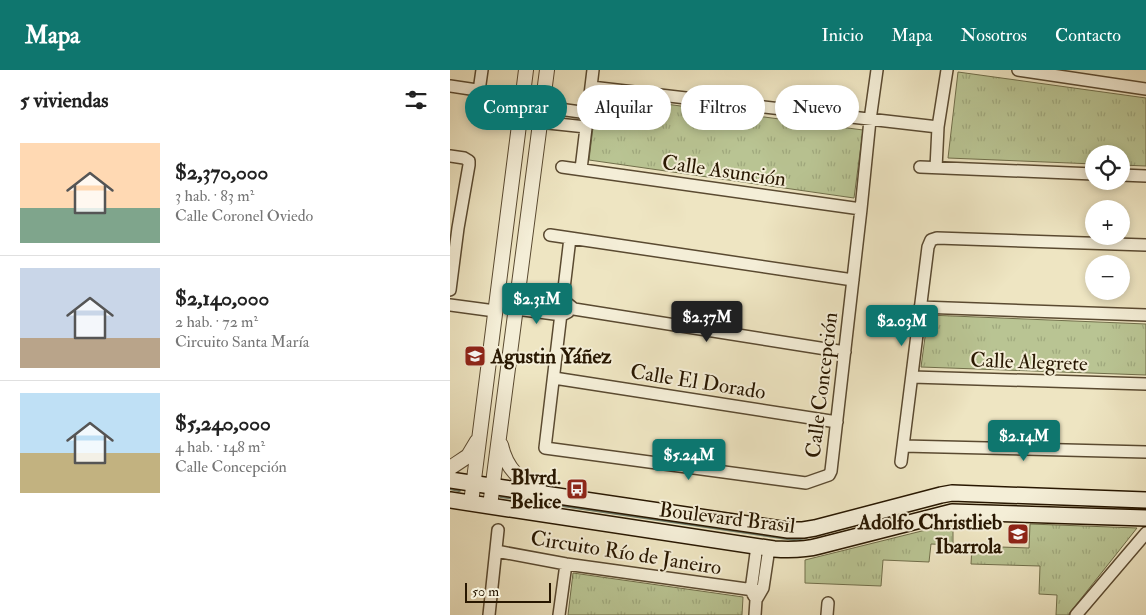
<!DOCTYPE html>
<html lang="es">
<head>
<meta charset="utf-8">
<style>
	:root { --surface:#fff; --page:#f6f6f6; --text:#222; --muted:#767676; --line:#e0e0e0; --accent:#0f766e }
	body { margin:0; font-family:"IM FELL Double Pica",serif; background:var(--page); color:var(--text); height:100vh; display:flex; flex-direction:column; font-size:19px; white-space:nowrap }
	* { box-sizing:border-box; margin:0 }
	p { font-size:16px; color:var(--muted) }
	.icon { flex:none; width:28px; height:28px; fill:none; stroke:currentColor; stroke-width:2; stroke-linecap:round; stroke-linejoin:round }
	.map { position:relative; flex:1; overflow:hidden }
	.panel { display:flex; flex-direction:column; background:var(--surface); width:450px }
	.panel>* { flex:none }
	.top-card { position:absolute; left:15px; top:15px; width:475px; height:45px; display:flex; gap:10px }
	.fabs { position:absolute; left:635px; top:75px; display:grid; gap:10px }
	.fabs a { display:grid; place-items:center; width:45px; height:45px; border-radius:50%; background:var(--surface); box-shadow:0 2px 8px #0003; font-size:25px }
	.scale { position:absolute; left:15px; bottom:12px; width:86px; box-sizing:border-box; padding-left:5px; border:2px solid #281701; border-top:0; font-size:14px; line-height:18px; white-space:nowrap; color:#281701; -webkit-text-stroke:4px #f4eed7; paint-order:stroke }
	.price { position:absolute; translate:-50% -42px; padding:0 11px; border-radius:5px; background:var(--accent); color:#fff; font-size:16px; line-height:32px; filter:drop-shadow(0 1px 2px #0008) }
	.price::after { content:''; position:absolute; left:50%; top:30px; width:15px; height:11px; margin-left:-8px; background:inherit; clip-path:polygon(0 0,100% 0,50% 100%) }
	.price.selected { background:#222; color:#fff }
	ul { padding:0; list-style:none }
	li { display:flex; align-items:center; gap:15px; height:125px; padding:0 20px }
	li+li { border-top:1px solid var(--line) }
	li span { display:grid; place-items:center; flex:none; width:140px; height:100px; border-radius:0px; color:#555 }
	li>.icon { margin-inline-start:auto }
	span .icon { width:60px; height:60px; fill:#fffc; stroke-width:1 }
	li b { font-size:21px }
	h2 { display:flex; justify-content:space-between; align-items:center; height:60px; padding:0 20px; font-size:21px }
	.tag { padding:0 18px; border-radius:22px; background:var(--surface); box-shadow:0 2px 8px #0003; font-size:18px; line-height:45px }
	.tag.selected { background:var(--accent); color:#fff }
	header { display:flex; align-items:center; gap:30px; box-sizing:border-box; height:70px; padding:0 25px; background:var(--accent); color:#fff }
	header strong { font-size:24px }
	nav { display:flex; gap:28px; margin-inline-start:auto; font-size:18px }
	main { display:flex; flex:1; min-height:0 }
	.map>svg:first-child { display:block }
</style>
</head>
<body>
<header>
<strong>Mapa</strong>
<nav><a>Inicio</a><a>Mapa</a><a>Nosotros</a><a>Contacto</a></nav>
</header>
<main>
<section class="panel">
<h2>5 viviendas<svg class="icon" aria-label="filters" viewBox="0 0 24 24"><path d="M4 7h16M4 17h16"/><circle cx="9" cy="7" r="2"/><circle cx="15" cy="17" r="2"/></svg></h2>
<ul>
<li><span style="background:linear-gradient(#ffd9b3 65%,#7fa58c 0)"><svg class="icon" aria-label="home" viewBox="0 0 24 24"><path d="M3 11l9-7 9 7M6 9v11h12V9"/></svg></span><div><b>$2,370,000</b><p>3 hab. · 83 m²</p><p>Calle Coronel Oviedo</p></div></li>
<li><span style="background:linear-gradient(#c9d6e8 70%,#b9a48a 0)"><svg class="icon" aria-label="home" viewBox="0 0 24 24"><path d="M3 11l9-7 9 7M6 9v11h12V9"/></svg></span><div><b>$2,140,000</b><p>2 hab. · 72 m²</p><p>Circuito Santa María</p></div></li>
<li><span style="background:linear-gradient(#bfe0f5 60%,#c2b280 0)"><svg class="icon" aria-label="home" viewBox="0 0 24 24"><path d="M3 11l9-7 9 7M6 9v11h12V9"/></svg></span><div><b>$5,240,000</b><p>4 hab. · 148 m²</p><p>Calle Concepción</p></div></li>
</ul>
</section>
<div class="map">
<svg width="696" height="545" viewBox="0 0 696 545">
	<defs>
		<pattern id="grass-tufts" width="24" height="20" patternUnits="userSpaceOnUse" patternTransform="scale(1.25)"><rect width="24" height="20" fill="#b9c493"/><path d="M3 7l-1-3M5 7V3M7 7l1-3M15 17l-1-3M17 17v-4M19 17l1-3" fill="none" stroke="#9fa87d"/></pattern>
	</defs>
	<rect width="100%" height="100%" fill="#eee5c2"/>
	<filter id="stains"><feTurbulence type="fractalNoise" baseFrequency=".004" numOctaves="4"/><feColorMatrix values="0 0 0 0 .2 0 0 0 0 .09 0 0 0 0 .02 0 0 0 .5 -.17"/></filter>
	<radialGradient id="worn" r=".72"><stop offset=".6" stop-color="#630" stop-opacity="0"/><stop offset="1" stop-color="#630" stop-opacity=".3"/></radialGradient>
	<path fill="url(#grass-tufts)" stroke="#706e4a" d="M508,2L696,28V96L671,95V84H644V94L498,88Z
		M147,25L413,60L404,128L139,90Z
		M478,245L696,254V305L471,297Z
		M500,454L503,461V475L481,474L479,492L433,490L431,516L355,513V490Z
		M580,454L687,458L618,545H606L607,525L589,524L590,496L521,494L522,476L579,478Z
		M123,503L293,527L292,545H118Z"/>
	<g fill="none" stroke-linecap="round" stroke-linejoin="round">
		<path stroke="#6c7c6c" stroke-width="4" d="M0,418L9,420
			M51,426L344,469L356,467"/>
		<g stroke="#5a4a31" stroke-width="14">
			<path id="minor" d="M568,0L696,19
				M0,16L47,23
				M141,17L488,57
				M29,21L32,0
				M72,34L138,43
				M70,50L136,57
				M0,86L14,88L19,91V95L8,158L0,220
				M112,97L411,139
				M470,97L644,104
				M486,98L488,57L497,0
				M131,99L143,0
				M671,105L696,106
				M100,165L403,210
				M120,168L95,378L356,413L379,405L381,401L411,139L420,50L427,0
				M68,226L113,230L124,239L395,282
				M0,235L45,241
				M470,237L696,245
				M66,239L112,245L118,242
				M462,307L696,314
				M104,308L387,352
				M453,376L696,382
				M451,392L478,177L481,170L487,168L696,175
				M46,481L116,494L311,521
				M304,526L301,520L307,476
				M39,545L48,460
				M109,545L116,494
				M305,545L306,530L313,518L319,478
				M377,545L378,533
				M626,545L696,463"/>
		</g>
		<g stroke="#5a4a31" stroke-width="16">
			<path id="tertiary" d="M51,375C56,398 70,412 92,422
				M0,398L18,386L27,371
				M21,433L76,0
				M40,436L97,0"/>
		</g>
		<g stroke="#281701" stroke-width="18">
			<path id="secondary" d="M0,410L338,460H353L365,458L491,425L502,423L696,430
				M0,430L324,479C339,480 354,480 369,476L502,442L696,448"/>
		</g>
		<use href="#minor" stroke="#f4eed7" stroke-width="11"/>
		<use href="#tertiary" stroke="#f4eed7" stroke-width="14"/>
		<use href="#secondary" stroke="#f4eed7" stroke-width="15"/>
	</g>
	<defs>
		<g id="school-square" transform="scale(1.125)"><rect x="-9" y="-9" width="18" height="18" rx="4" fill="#8f2418" stroke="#f4eed7"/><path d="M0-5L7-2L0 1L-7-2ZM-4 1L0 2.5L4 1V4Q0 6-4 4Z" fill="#fff"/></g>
		<g id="bus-square" transform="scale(1.125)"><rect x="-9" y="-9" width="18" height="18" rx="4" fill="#8f2418" stroke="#f4eed7"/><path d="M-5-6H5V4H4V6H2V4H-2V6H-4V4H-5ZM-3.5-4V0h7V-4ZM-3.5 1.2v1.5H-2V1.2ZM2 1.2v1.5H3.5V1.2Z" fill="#fff"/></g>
	</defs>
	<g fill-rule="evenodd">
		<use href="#school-square" x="25" y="286"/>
		<use href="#bus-square" x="127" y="419"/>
		<use href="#school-square" x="568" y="464"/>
	</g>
	<g text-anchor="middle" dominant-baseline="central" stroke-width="4" stroke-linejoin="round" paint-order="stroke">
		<g font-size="21" fill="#281701" stroke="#f4eed7">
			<text transform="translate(274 101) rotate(8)">Calle Asunción</text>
			<text transform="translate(579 292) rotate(2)">Calle Alegrete</text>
			<text transform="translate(248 312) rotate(9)">Calle El Dorado</text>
			<text transform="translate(372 315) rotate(-83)">Calle Concepción</text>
			<text transform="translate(277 448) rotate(7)">Boulevard Brasil</text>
			<text transform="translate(176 483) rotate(9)">Circuito Río de Janeiro</text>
		</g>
		<g font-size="21" font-weight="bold" fill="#281701" stroke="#f4eed7" text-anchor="end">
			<text x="41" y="286" text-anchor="start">Agustin Yáñez</text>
			<text x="111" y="407">Blvrd.<tspan x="111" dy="24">Belice</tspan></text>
			<text x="552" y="452">Adolfo Christlieb<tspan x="552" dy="24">Ibarrola</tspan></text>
		</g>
	</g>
	<rect width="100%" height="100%" filter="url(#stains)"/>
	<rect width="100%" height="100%" fill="url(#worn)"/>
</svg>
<div class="fabs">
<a><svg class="icon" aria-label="locate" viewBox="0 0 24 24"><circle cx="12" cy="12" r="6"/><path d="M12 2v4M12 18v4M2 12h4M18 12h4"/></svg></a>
<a>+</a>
<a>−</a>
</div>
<div class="scale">50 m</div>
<b class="price" style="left:87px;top:255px">$2.31M</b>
<b class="price selected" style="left:257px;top:273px">$2.37M</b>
<b class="price" style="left:452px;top:277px">$2.03M</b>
<b class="price" style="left:574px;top:392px">$2.14M</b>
<b class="price" style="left:239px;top:411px">$5.24M</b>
<div class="top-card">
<a class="tag selected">Comprar</a>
<a class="tag">Alquilar</a>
<a class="tag">Filtros</a>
<a class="tag">Nuevo</a>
</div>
</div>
</main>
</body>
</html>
